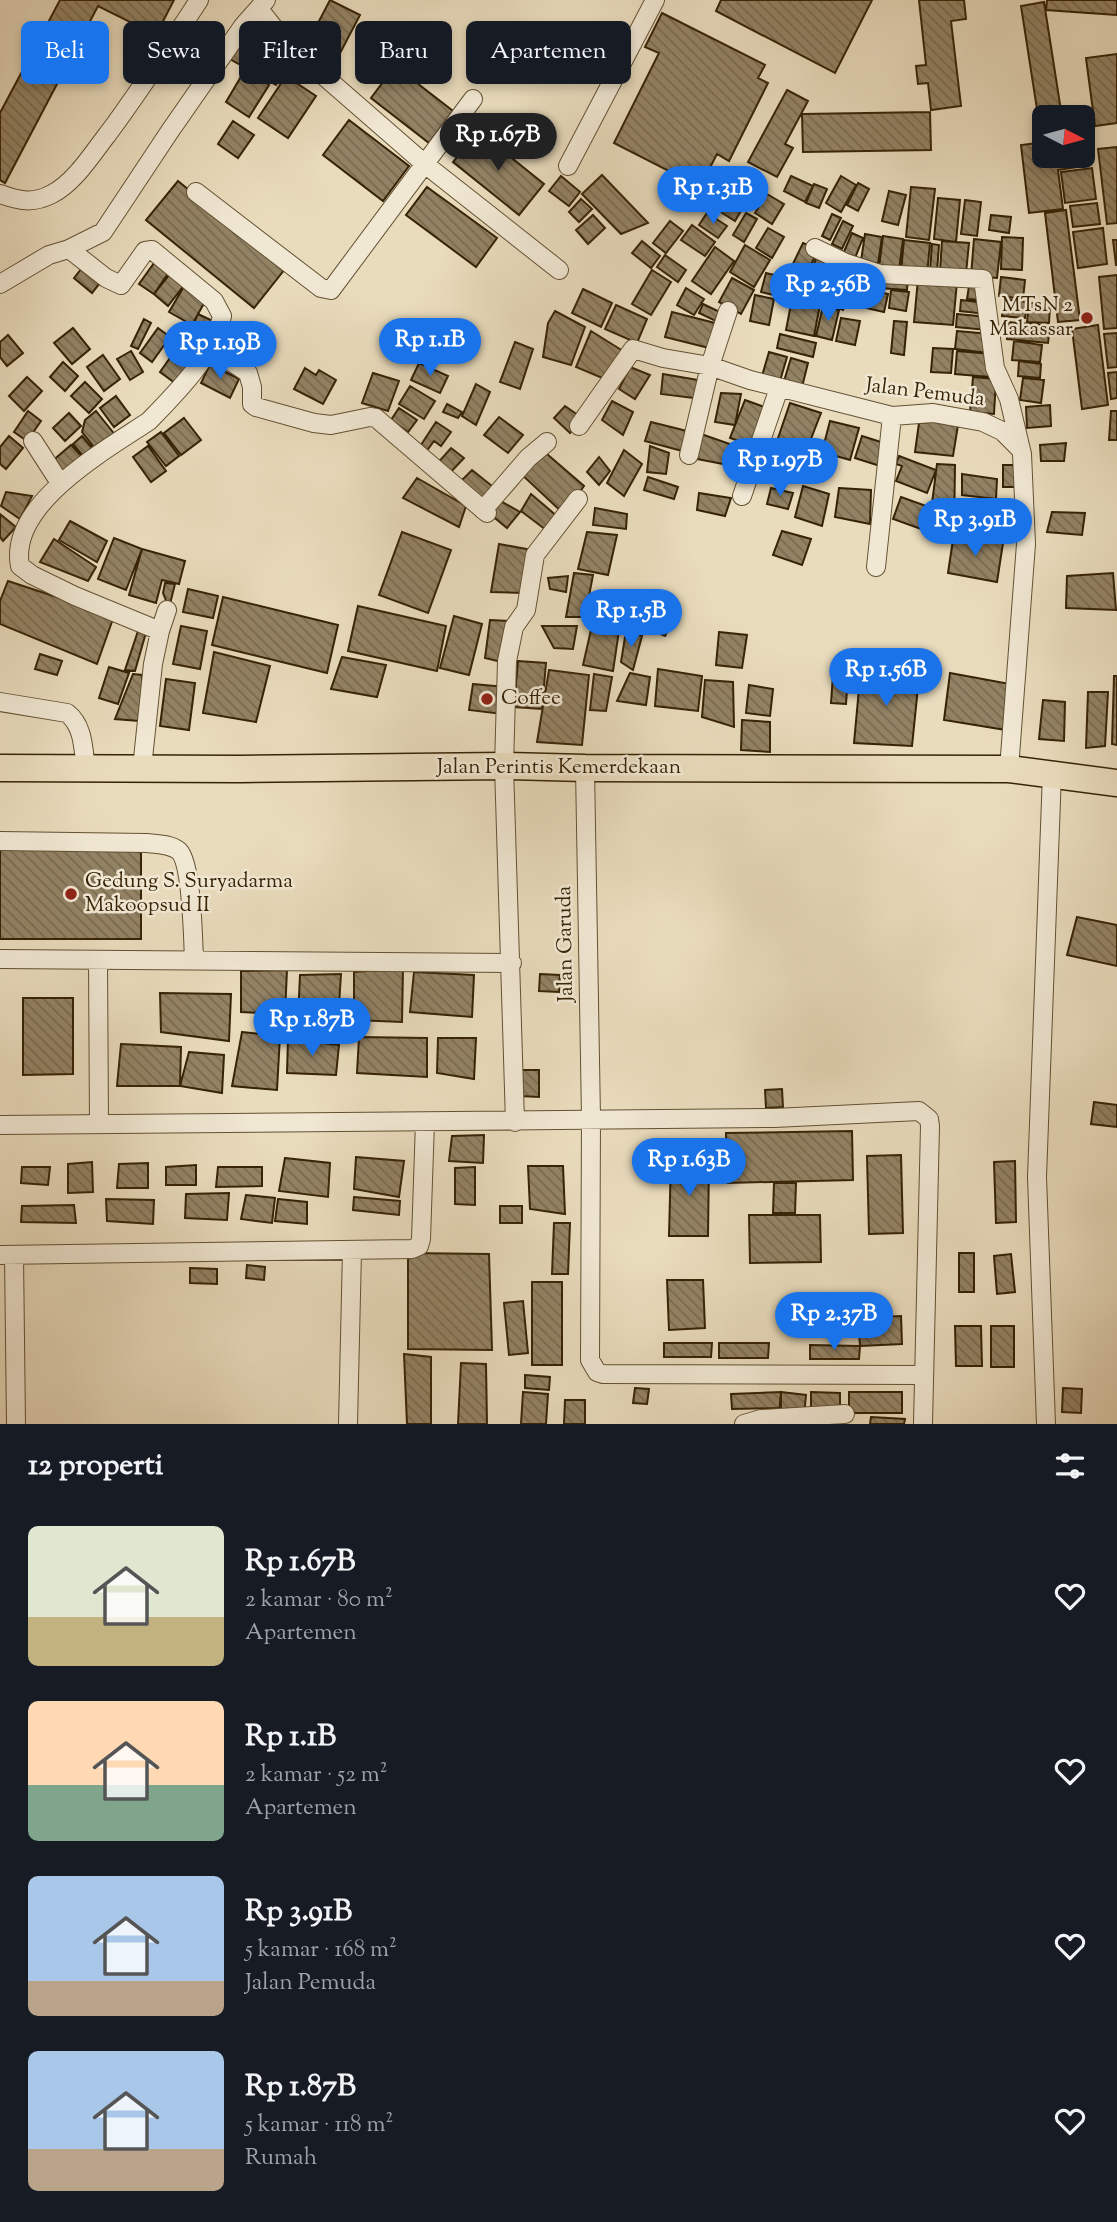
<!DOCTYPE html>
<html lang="id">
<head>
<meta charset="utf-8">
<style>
	:root { --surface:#171b24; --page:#20242c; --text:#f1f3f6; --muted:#9ea1a6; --accent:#1a73e8 }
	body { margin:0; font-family:"Sorts Mill Goudy",serif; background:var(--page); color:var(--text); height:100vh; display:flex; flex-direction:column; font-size:26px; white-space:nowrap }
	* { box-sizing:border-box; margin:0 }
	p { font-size:23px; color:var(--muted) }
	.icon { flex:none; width:38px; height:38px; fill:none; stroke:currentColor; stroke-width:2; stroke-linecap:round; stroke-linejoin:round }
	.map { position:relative; height:1424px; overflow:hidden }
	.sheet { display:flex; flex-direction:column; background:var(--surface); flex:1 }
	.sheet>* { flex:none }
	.hud { position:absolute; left:21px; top:21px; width:700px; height:63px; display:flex; gap:14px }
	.needle { width:46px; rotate:96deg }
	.fabs { position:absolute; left:1032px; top:105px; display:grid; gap:14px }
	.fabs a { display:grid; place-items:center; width:63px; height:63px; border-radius:10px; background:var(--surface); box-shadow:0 4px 10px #0003; font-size:35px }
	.price { position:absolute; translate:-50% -60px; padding:0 16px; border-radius:24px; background:var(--accent); color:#fff; font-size:23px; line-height:46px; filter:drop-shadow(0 2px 4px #0008) }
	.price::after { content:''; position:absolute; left:50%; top:42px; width:21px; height:16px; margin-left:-10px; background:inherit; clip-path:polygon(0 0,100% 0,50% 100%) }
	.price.on { background:#222; color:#fff }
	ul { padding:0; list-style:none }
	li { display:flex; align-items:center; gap:21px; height:175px; padding:0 28px }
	li span { display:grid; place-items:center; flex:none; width:196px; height:140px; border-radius:10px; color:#555 }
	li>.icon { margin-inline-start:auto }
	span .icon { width:84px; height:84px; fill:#fffc; stroke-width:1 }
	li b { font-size:30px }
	h2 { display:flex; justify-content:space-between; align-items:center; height:84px; padding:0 28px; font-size:30px }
	.tag { padding:0 24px; border-radius:10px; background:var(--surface); box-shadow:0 4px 10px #0003; font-size:24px; line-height:63px }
	.tag.on { background:var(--accent); color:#fff }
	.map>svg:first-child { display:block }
</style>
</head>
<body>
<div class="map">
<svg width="1117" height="1424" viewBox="0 0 1117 1424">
	<defs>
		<pattern id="building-back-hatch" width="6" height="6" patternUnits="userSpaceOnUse" patternTransform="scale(1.75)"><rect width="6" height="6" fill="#938365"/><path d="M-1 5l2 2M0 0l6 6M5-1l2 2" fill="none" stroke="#796b51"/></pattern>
	</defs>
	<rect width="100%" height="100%" fill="#e9dcbd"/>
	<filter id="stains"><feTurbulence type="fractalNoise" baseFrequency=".00286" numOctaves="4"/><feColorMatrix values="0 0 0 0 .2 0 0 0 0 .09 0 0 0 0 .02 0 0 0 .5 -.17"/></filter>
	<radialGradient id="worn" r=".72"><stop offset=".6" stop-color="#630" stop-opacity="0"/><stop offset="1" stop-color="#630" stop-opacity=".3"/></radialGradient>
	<path fill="url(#building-back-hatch)" stroke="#362305" stroke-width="2" d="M60,0H174L156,35L98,6L5,183L0,180V113Z
		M330,0L360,15L336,61L306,46Z
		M721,0H872L835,73L716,11Z
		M919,0H964L966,19L951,21L961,106L931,110L928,83L918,84L916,66L926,65Z
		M1047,0H1117V15L1046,10Z
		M1044,2L1062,117H1045V135H1041L1021,6Z
		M662,13L765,65L758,78L768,83L729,161L717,154L700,187L614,143L659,53L645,47Z
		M246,29L293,55L276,85L230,59Z
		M1117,54V123L1095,126L1086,58Z
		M395,66L453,111L429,143L371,98Z
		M245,70L269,85L249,117L226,102Z
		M286,76L316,96L288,138L258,118Z
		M787,90L808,101L785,144L793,148L777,177L748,162Z
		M930,112L931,150L803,152L802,114Z
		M349,120L409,166L383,201L323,155Z
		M233,121L254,135L238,158L218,144Z
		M478,131L544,184L519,215L453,162Z
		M1045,142V156H1076L1078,167L1058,170L1063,209L1029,213L1021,145Z
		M1117,147V223L1107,224L1098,149Z
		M1092,168L1096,199L1065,203L1061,172Z
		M602,175L648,223L621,234L582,194Z
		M561,176L580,192L569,206L549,191Z
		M791,176L813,186L805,202L784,191Z
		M841,176L856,185L841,212L826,203Z
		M178,181L285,269L254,308L146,220Z
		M858,183L869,189L858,211L847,205Z
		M814,184L827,189L819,208L806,203Z
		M733,185L750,195L735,221L719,211Z
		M427,187L497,238L476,267L406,215Z
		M911,187L935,189L929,240L906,237Z
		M889,191L906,195L898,225L882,221Z
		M767,194L784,204L772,224L755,213Z
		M938,198L960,200L956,242L934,239Z
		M581,199L592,209L579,222L569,212Z
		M965,200L981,202L977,236L961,234Z
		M1097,203L1100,224L1073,227L1070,206Z
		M1066,210L1080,320L1058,322L1045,213Z
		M707,213L727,226L718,238L699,225Z
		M746,213L757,219L744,242L733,235Z
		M832,214L841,218L830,240L822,236Z
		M593,215L605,228L588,244L576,230Z
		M991,215L1011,217L1009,233L989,230Z
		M670,221L683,231L666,253L653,243Z
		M843,221L853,226L842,249L832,244Z
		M692,225L715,242L705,256L681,240Z
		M768,228L784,237L772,258L756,248Z
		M1103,228L1107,264L1078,268L1073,232Z
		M852,233L863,238L855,258L843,254Z
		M865,234L882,237L878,264L861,261Z
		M883,236L903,239L899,270L879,267Z
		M1002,237L1023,238L1022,270L1001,269Z
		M974,239L1001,242L997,278L971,276Z
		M904,240L930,243L927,275L901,272Z
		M1113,240H1117V265H1116Z
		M642,241L660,256L651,268L632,253Z
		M942,241L969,243L966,273L940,271Z
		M803,243L818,250L805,277L790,270Z
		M932,244L939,245L937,272L930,271Z
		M745,245L770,260L754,287L730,272Z
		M715,247L734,261L711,294L692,281Z
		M819,252L838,260L819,302L801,294Z
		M665,255L686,270L678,282L657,267Z
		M157,259L171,269L154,294L139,284Z
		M841,263L860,271L843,310L824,302Z
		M82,268L99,284L92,293L74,278Z
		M174,269L188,280L168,306L154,294Z
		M652,270L671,282L651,315L632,304Z
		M766,273L791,279L786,298L761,292Z
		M861,275L879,279L876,290L858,286Z
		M1117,275V328L1104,329L1099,277Z
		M881,276L908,279L907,290L879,288Z
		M1001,277L1025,280L1023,299L999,296Z
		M732,278L754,290L741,314L719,302Z
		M918,279L957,282L953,325L914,322Z
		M186,283L208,296L192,325L169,312Z
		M969,286L983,287L981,300L967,299Z
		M856,287L888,294L884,312L853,305Z
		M686,288L704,299L694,315L677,305Z
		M583,289L612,303L601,327L572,313Z
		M891,290L909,292L906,311L889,308Z
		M755,295L774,299L769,325L750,321Z
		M792,299L820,305L814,336L786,330Z
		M1004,299L1027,302L1025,318L1002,316Z
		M961,300L987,303L986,314L960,311Z
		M1029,303L1050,305L1049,323L1027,322Z
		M703,304L724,314L720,323L699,313Z
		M616,305L647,319L637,343L605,329Z
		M823,306L839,310L832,340L816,336Z
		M555,311L585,327L571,365L543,357L548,323Z
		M672,312L719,324L713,349L665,337Z
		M198,314L219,324L208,346L188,335Z
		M957,314L988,317L987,330L956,327Z
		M841,318L860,321L855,345L836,341Z
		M144,319L151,323L138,349L131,346Z
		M894,321L907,322L904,355L891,353Z
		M1008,322L1050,326L1048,343L1007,339Z
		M1098,325L1108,405L1082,409L1072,329Z
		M243,326L257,330L246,363L233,359Z
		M73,328L90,349L72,364L54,343Z
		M158,328L170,337L152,362L140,353Z
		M591,331L623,351L607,380L576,367Z
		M957,331L990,334L988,353L955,349Z
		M1117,333V367L1108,368L1104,334Z
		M780,334L816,343L813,357L777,348Z
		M8,335L23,353L7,366L0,357V342Z
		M185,337L200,348L175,383L160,372Z
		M1014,341L1042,345L1040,362L1012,360Z
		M515,342L533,349L520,389L500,382Z
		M933,348L953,349L951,373L931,372Z
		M131,351L143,372L130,380L117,359Z
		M957,351L992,354L990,377L955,374Z
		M769,352L787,357L780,381L762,376Z
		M103,355L120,379L104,391L87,367Z
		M791,358L808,363L802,387L784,381Z
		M1019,361L1041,364L1040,378L1018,376Z
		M63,362L78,376L65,391L50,377Z
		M419,363L448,376L440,393L411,380Z
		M210,364L239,379L230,398L201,383Z
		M630,367L650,375L635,399L619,389Z
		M305,368L316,375L319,370L336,380L323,404L294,389Z
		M1117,372V398L1111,399L1108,373Z
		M373,373L399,381L388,411L362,403Z
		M663,374L704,381L701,399L661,394Z
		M27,377L42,391L24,411L9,396Z
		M973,377L996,379L994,414L970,412Z
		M1023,378L1044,380L1041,403L1020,400Z
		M85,382L102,399L89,413L71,396Z
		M476,384L490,392L476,425L462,416Z
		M410,386L435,401L424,419L399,404Z
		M721,393L741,394L735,425L715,422Z
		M116,396L130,415L114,427L100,408Z
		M745,400L767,408L753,446L730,438Z
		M612,401L633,412L623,435L602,420Z
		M790,403L821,413L807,449L777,441Z
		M447,404L462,412L458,418L443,412Z
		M1050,405L1051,426L1027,428L1026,407Z
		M565,406L582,418L570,433L554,418Z
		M399,408L417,420L408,432L391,420Z
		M28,411L41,421L27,441L14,432Z
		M96,411L116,436L97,451L82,432L85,420Z
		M1111,411H1117V440H1109Z
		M69,413L81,426L65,441L53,428Z
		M499,417L523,435L508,453L484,435Z
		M184,418L201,440L181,455L164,433Z
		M959,419L953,456L915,452L919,423Z
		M830,421L859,428L850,460L822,452Z
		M436,422L451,432L441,446L434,441L423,456L417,451Z
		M651,422L691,432L686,452L645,441Z
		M161,432L179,456L166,466L147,442Z
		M701,434L750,451L744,468L692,458Z
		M9,436L23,448L6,469L0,464V447Z
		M82,436L97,454L88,462L73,444Z
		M862,436L887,444L880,466L855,458Z
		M1066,443L1064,461H1041L1040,445Z
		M71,445L87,462L65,475L50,463Z
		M148,446L166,471L151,482L133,457Z
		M650,446L669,453L666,474L647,472Z
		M451,448L464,458L448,475L435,466Z
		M540,448L584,486L564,514L519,472Z
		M624,450L642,464L624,496L607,483Z
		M899,456L936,470L927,493L896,481L902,466L896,464Z
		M599,457L610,471L599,485L587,472Z
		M937,464L955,465L954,533L929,527Z
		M1003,465H1019V487H1003Z
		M472,470L497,490L482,506L459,483Z
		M962,474L997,479L996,499L962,495Z
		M648,477L678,487L674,499L644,490Z
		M417,478L466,506L459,527L403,498Z
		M803,486L829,494L822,526L795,517Z
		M771,488L793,493L788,509L767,504Z
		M839,488L871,490L870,524L835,517Z
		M6,492L32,496L20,519L1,506Z
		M699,493L731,498L725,516L697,510Z
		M531,494L558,517L546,530L521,511Z
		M901,497L929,507L921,529L893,519Z
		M497,499L520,512L507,528L485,510Z
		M595,508L627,514L626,529L593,525Z
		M956,509L997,522V535L954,533Z
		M1052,512L1085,513L1082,535L1047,532Z
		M0,514L16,527L3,541L0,537Z
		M70,521L107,541L97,562L59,540Z
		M782,531L811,539L802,565L773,555Z
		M402,532L451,550L428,613L379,595Z
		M587,532L617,535L608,575L578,569Z
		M954,533L1003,543L997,582L948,573Z
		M114,538L142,549L126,590L98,579Z
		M54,539L96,567L88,581L40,562Z
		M499,544L532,550L523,593L491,592Z
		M142,549L185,561L179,584L162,580L156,603L129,595Z
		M574,573L593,575L585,617H566Z
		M1113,573L1116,610L1066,608L1067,576Z
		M568,576L566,592L550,589L548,578Z
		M8,581L114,616L97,664L0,624V601Z
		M165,583L175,584L169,608L163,593Z
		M188,589L218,596L213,618L183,612Z
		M223,597L338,625L327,673L212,645Z
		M643,603L674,618L665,636L634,623Z
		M358,606L446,626L437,671L348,651Z
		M454,616L482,624L469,675L440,668Z
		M490,620L512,621L506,663L485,658Z
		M593,621L620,624L613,671L583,665Z
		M181,626L207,631L200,669L173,664Z
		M542,626H577L573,649L554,648Z
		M139,628L147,629L135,671L125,670Z
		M626,631L642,636L633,670L621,662Z
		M719,632L747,635L742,668L716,665Z
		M214,652L270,666L256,722L203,713Z
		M40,654L62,661L57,675L35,669Z
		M342,657L386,665L377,697L331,689Z
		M518,661L546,663L542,709L514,707Z
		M109,667L129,673L118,704L99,698Z
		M861,667L919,677L912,746L854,743Z
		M658,669L702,676L698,711L655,706Z
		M549,670L589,675L582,745L537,742Z
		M630,673L650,677L646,705L617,701Z
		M950,673L1010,684L1006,730L944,720Z
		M133,674L142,675L144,703L139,721L115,719Z
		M594,674L612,677L606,711L590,710Z
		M833,675L848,677L846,704L831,703Z
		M1114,676H1117V745L1112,744Z
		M166,679L195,683L189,730L160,726Z
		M705,680L733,682L734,727L702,717Z
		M473,684L505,687L502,714L469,710Z
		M749,685L773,689L770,716L746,713Z
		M1088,692H1108L1105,746L1086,748Z
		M1043,700L1065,702L1064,741L1039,739Z
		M742,720L770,722V752L741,750Z
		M0,849L141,850V939H0Z
		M1077,917L1117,925V966L1067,955Z
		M403,968L402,1022L354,1020V972Z
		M287,970L285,1014L241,1012V971Z
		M414,972L474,975L472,1017L410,1012Z
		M341,974L338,1021L298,1018L300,975Z
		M540,974L560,975L559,992L539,991Z
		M160,993L231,994L229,1041L161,1032Z
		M23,998H73V1074L23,1075Z
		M242,1032L280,1036L277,1090L232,1086Z
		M359,1037L427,1038V1077L357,1073Z
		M438,1038H476L474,1079L437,1073Z
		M288,1039L339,1045L336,1075L287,1073Z
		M121,1044L181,1047L180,1086H117Z
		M189,1052L224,1055L222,1093L180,1086Z
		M520,1070H539V1097L520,1096Z
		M782,1089L783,1107L766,1108L765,1090Z
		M1094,1102L1117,1105V1127L1091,1124Z
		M852,1131L853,1180L727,1183L726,1133Z
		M484,1135L483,1163L449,1161L452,1136Z
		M901,1155L903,1233L869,1234L867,1156Z
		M356,1157L404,1161L399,1197L354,1189Z
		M285,1158L330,1163L328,1197L279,1191Z
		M671,1159H709L708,1236H669Z
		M1015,1161L1016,1222L996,1223L994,1162Z
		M92,1162L93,1192L68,1193V1164Z
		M148,1163V1188H117L119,1164Z
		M196,1165V1185H166V1167Z
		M528,1166H563L565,1214L530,1209Z
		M22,1167H50L48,1185L21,1183Z
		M218,1167H262V1186L216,1187Z
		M475,1167V1205L455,1204V1168Z
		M774,1183H796L795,1213H773Z
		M229,1193L227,1220L185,1218L186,1194Z
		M246,1195L275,1198L272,1223L241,1219Z
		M354,1197L400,1201L399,1215L353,1210Z
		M106,1199L154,1200L153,1224L107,1221Z
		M278,1199L307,1202V1224L275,1221Z
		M74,1205L76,1223L21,1222L22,1206Z
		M500,1206H522V1223H500Z
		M749,1215H820L821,1262L750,1263Z
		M554,1223H570L568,1274H552Z
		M408,1253L489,1254L492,1350L408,1349Z
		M959,1253H974V1292H959Z
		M1011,1254L1015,1292L997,1294L994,1256Z
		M247,1265L265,1267L264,1280L246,1278Z
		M190,1268L217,1269V1284L190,1283Z
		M667,1280H703L705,1328L669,1330Z
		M532,1282H562V1365H532Z
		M523,1301L528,1353L509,1355L504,1303Z
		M901,1316L902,1344L860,1346L858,1318Z
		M955,1326H981L982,1366H956Z
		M991,1326H1014V1367H991Z
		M664,1343H712L711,1357H664Z
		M719,1343H769L768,1358H719Z
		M810,1345L860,1346L859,1359H810Z
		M404,1354L431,1357V1424H407Z
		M461,1363L486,1364L487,1424H458Z
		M525,1375L550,1377L549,1390L525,1388Z
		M635,1388L649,1389L647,1404L633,1403Z
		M1063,1388L1082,1389L1081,1413L1062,1412Z
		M523,1392L548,1394L546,1424H521Z
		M781,1392V1408L732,1409L731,1394Z
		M781,1392L806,1395L804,1416L779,1413Z
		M811,1392L840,1393V1408L811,1407Z
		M849,1392H902V1413H849Z
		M565,1400H585V1424H564Z
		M871,1417L905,1419L904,1424H870Z"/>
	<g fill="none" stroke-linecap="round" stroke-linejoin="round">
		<g stroke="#635133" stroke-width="20">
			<path id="minor" d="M259,9L286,43L426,165L559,270
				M568,166L655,0
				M196,192L321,288L331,290L473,99
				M0,194C19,201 33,204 52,194C75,182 92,154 107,135C140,91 169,46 199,0
				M815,248L846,263L880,274L983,279L995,368L1009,399L1021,450
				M69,249L106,278L121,285L145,251L152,250L214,301L222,316C213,357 177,392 149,421C106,450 8,504 20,566L32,575L75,596L160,631L153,664L142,768
				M0,284L49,255L69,249L103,232L170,131L243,26L266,0
				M209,347L248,373L252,387V404L256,407L314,423L331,425L370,417L376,418L487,513
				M579,426L633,349L663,358L710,366L750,380L892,416L933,413L983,422L1002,431L1021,450L1022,454L1026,544L1009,769
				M33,441L60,483
				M689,455L710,366L728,311
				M742,496L779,388
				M483,510L528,458L547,442
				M876,567L892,416
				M160,631L167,610
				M0,702L67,713C84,726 83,749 86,769
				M585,768L591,1118L590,1360L597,1372L603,1374L924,1375
				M0,841L147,843C157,844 171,844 179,851C192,864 193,939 194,960
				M0,959L512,963
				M98,961L99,1124
				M515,1122L504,766L507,661L514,627L526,610L535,555L578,499
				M0,1125L774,1118L919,1111L929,1119L930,1126L923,1424
				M0,1255L412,1249L419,1246L421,1239L425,1122
				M14,1255L16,1424
				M348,1424L352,1251
				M744,1424L761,1419L845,1414
				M1046,1424L1037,1177L1052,773"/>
		</g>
		<g stroke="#362305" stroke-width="29">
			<path id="highway" d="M0,768L240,769L504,766L585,768L1009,769L1117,783"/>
		</g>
		<use href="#minor" stroke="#f1e8d4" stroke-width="18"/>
		<use href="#highway" stroke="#e9dcbd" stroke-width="26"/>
	</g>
	<g fill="#8f2418" stroke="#f1e8d4" stroke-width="2.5">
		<circle cx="1087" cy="318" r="7"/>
		<circle cx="487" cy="699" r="7"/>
		<circle cx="71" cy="894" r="7"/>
	</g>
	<g text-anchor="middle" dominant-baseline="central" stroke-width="5" stroke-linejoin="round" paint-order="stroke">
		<g font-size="21" fill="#362305" stroke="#f1e8d4" text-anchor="start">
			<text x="1073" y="306" text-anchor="end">MTsN 2<tspan x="1073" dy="24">Makassar</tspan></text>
			<text x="501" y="699">Coffee</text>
			<text x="85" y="882">Gedung S. Suryadarma<tspan x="85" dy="24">Makoopsud II</tspan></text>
		</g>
		<g font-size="21" fill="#362305" stroke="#f1e8d4">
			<text transform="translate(925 393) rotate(7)">Jalan Pemuda</text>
			<text x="559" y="768">Jalan Perintis Kemerdekaan</text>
			<text transform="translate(566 944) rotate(-91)">Jalan Garuda</text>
		</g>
	</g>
	<rect width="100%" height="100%" filter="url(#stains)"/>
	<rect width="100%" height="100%" fill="url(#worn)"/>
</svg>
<div class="fabs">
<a><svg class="needle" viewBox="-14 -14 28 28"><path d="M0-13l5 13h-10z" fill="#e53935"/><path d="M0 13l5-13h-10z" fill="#9ea1a6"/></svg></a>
</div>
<b class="price on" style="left:498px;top:173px">Rp 1.67B</b>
<b class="price" style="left:713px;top:226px">Rp 1.31B</b>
<b class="price" style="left:828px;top:323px">Rp 2.56B</b>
<b class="price" style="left:430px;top:378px">Rp 1.1B</b>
<b class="price" style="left:220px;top:381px">Rp 1.19B</b>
<b class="price" style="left:780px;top:498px">Rp 1.97B</b>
<b class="price" style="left:975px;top:558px">Rp 3.91B</b>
<b class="price" style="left:631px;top:649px">Rp 1.5B</b>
<b class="price" style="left:886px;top:708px">Rp 1.56B</b>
<b class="price" style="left:312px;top:1058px">Rp 1.87B</b>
<b class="price" style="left:689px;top:1198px">Rp 1.63B</b>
<b class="price" style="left:834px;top:1352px">Rp 2.37B</b>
<div class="hud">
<a class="tag on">Beli</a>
<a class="tag">Sewa</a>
<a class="tag">Filter</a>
<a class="tag">Baru</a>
<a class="tag">Apartemen</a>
</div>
</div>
<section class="sheet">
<h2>12 properti<svg class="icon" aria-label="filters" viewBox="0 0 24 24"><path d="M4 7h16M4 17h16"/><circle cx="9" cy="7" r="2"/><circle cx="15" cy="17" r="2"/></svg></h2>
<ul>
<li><span style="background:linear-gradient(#dfe7d0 65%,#c2b280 0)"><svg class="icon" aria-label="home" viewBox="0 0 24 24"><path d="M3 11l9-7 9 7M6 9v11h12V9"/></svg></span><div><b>Rp 1.67B</b><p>2 kamar · 80 m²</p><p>Apartemen</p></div><svg class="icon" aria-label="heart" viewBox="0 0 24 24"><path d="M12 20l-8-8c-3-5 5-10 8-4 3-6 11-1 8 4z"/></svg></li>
<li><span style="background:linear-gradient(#ffd9b3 60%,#7fa58c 0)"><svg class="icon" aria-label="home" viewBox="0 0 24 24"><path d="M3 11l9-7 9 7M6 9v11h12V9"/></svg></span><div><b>Rp 1.1B</b><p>2 kamar · 52 m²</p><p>Apartemen</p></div><svg class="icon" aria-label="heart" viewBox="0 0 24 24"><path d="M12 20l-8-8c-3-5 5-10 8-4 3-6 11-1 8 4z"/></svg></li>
<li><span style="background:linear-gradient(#a9c7e8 75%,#b9a48a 0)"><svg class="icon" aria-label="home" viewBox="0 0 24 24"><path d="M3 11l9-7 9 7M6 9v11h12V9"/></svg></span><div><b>Rp 3.91B</b><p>5 kamar · 168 m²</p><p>Jalan Pemuda</p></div><svg class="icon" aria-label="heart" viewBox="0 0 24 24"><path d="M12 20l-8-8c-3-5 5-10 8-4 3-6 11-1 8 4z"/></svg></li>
<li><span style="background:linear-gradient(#a9c7e8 70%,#b9a48a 0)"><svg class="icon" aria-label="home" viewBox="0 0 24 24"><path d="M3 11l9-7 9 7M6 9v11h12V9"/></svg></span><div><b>Rp 1.87B</b><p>5 kamar · 118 m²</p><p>Rumah</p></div><svg class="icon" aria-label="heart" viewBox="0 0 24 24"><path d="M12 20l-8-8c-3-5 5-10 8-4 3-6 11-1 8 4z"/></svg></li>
</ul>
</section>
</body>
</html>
